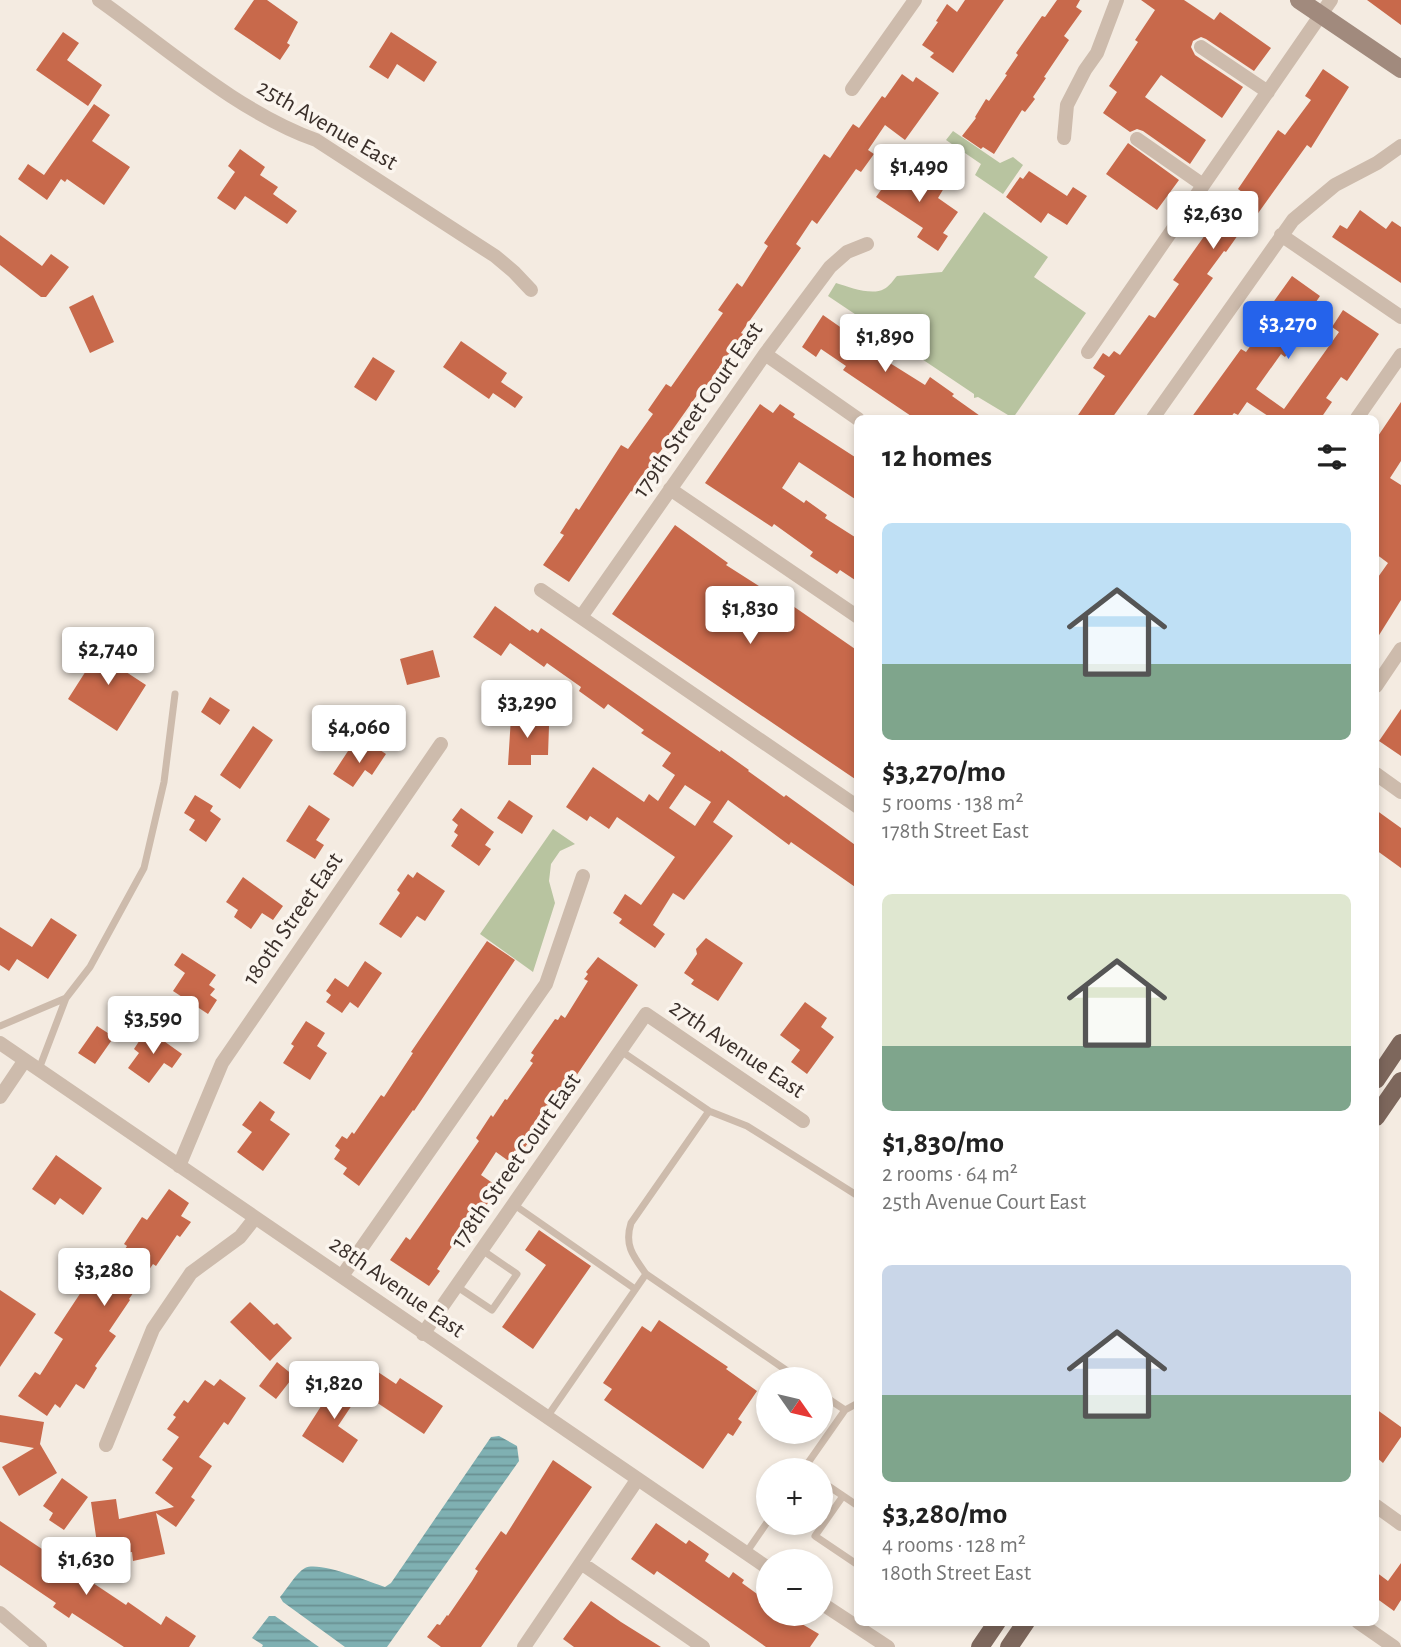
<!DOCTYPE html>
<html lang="en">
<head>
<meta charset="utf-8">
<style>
	:root { --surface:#fff; --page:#f2f2f2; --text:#222; --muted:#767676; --accent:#2563eb }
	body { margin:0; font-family:"Alegreya Sans",sans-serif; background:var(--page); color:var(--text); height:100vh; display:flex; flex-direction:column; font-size:26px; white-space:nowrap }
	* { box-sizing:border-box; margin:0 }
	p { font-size:23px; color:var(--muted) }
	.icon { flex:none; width:38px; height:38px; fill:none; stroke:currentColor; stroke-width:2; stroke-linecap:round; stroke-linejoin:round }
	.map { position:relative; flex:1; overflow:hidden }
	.details { position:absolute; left:854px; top:415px; width:525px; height:1211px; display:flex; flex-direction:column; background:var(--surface); border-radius:10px; box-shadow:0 4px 10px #0003 }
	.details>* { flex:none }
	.needle { width:46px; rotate:124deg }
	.tools { position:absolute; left:756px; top:1367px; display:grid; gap:14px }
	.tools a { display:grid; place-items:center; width:77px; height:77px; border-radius:50%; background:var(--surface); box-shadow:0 4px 10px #0003; font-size:35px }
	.price { position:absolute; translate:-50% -60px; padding:0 16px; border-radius:7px; background:#fff; color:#222; font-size:23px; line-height:46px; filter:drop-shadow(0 2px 4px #0008) }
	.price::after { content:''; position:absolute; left:50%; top:42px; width:21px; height:16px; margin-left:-10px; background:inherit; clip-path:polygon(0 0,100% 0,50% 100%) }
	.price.current { background:var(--accent); color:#fff }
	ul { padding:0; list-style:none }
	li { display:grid; align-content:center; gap:14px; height:371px; padding:0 28px }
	li span { display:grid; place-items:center; height:217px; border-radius:10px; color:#555 }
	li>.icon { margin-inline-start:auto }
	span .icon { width:126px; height:126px; fill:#fffc; stroke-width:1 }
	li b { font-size:30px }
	h2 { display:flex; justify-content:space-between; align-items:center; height:84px; padding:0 28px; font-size:30px }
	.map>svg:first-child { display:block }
</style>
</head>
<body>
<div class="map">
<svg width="1401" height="1647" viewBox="0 0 1401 1647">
	<defs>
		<pattern id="water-rules" width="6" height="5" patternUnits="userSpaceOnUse" patternTransform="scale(1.75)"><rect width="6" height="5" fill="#7fb0b2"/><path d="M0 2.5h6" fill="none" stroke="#699091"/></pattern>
	</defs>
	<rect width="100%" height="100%" fill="#f4ebe1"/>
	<path fill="#b8c4a0" d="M953,131L1000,163L1013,157L1023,165L1003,194L975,175L981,164L946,140Z
		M984,212L1048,257L1034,277L1086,313L1013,418L978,397L974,398V394L828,296L836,283C849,287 872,296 884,289C889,287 894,279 897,276L942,272Z
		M553,829L575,844L560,851L551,864L549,881L555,903L533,972L480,934Z"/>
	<path fill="url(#water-rules)" d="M499,1436L517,1446L519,1461L387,1647H345L283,1602L280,1597C287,1589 296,1573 305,1568C320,1561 369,1582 385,1587L391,1583L491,1437Z
		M269,1616H275L319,1647H262L263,1645L252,1638Z"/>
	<path fill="#c8694b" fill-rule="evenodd" d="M254,0H267L298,22L287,43L290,45L280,60L234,29Z
		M965,0H1004L953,73L930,57L934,53L922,45L938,22L936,21L947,4L957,12Z
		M1057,0H1080L1076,7L1082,11L1064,36L1069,40L1044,77L1046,78L1033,97L1035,99L1025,112L1022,110L994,154L983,147L981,149L962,136L976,118L975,117L986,99L989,101L1007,75L1005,74L1018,55L1016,53L1042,16L1045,17Z
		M1141,0H1184L1214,20L1220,12L1271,48L1254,71L1206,39L1201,37L1193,41L1191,47L1195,55L1243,87L1222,118L1161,75L1145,97L1206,140L1190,164L1143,131L1137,129L1130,132L1103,113L1117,92L1109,86L1138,42L1135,40L1155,10Z
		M1367,0H1401V25Z
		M63,32L79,43L67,60L102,85L88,106L36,70Z
		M391,32L437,62L424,82L397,64L388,79L369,67Z
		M1323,69L1349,87L1311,148L1307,145L1241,237L1238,235L1226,252L1224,251L1207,274L1213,278L1112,418H1076L1105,376L1093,368L1103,353L1109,357L1114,351L1120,355L1149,315L1155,318L1179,284L1173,280L1215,221L1219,225L1242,192L1238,189L1278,130L1285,135L1311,100L1305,96Z
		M902,74L913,82L916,77L939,93L905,140L885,125L868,150L874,154L861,172L856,169L817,224L812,220L796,244L801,248L741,333L743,334L723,363L702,393L700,391L671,432L673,433L643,477L644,479L634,493L631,491L569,582L543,565L564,535L560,533L576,508L579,510L621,445L628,449L653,414L648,410L666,384L671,387L723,313L718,310L737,283L742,287L768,246L764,243L824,154L830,158L853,124L859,128L882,96L885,98Z
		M94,104L110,115L92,141L130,167L104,205L67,179L65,182L61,179L47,200L18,179L28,164L44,175Z
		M1128,143L1179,180L1157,210L1106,174Z
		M240,149L265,167L260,175L278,187L273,194L297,211L287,224L245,196L235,210L217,198L235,172L228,166Z
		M901,162L931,184L933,181L944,188L938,198L958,212L943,233L948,236L938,251L917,237L923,228L876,197Z
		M1029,171L1067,196L1073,187L1087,196L1067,225L1048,213L1041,223L1006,197L1020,177L1023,179Z
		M1360,210L1386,229L1392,221L1401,227V283L1332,237L1340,225L1347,229Z
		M0,235L42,266L51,254L69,267L46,297H41L0,265Z
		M1292,276L1320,296L1299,327L1304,331L1285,357L1281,354L1256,389L1284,409L1339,332L1332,327L1343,310L1379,334L1347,381L1341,377L1326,398L1332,402L1321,418H1271L1247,402L1238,415L1234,413L1230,418H1191L1241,349L1246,352L1265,326L1259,322Z
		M93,295L114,342L90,353L69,307Z
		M823,315L866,345L872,337L892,351L885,360L925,385L930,377L954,394L952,396L983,418H914L843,370L846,366L821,349L816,357L802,347Z
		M461,341L507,373L501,382L523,397L515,408L493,393L489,399L443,367Z
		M373,357L395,371L376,401L354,387Z
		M1401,402V461L1390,478L1401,485V600L1376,640V580L1388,563L1376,554V439Z
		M760,404L773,413L780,404L795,414L793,417L858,459V501L799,462L782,488L804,503L806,500L827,515L825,518L858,539V582L840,570L837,574L810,556L813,552L774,524L772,527L705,483Z
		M675,525L728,563L726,565L776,597L777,595L858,651V781L612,614Z
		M495,606L530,631L532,629L538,633L541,628L720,752L721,750L749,770L748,771L784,797L786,795L858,847V889L791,842L789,845L728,800L713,822L733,836L684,900L673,893L653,925L665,934L655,948L619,923L622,919L613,913L625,894L641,905L675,857L617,817L609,829L590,816L587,821L566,807L593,767L644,802L649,794L658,801L675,775L662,766L671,753L641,733L644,730L608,704L604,709L579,691L581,687L547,663L544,667L510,643L501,656L473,637ZM685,785L711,802L695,826L669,808Z
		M107,638L129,653L120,668L146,685L117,731L68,699Z
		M433,650L440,677L407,685L400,659Z
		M210,697L230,710L220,725L201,712Z
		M1401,709V756L1379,741Z
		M511,717L541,718V726H549L548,755H531V765H508Z
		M253,726L273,740L240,789L220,775Z
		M371,744L386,754L372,775L365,770L353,787L333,774L350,748L363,756Z
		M195,795L213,806L210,811L221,819L206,842L189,830L195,820L184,813Z
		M509,800L533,816L522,834L497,818Z
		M309,805L330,819L316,840L324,845L315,859L286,841Z
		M461,808L494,832L485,845L491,849L479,866L451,846L458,835L454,832L458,825L452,820Z
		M1376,810L1401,828V868L1376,850Z
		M417,872L445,891L425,921L417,916L401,938L379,924L400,893L397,890L408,874L413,878Z
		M243,877L283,906L273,920L262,913L251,929L234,917L238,910L226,902Z
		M51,918L77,935L48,979L17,959L9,971L0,965V927L32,947Z
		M706,938L743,963L718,1001L691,984L694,980L684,973L697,954L696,949Z
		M487,941L515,960L414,1111L413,1110L359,1186L343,1174L347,1168L334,1159L340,1150L335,1146L342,1136L347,1139L352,1132L354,1134L381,1095L384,1097L413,1053L411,1052Z
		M182,953L216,975L209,985L215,989L210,995L217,1000L208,1014L173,991L185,973L174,965Z
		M598,957L638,985L559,1101L554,1097L539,1119L543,1122L513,1164L496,1152L481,1175L494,1184L488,1193L493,1196L485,1207L483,1206L457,1243L455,1242L437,1269L440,1271L429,1286L390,1260L406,1237L410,1240L479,1141L476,1138L491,1115L493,1117L505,1099L507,1100L533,1063L530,1061L534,1055L531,1053L555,1019L558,1020L561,1015L565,1018L588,981L584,979L588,974L586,972Z
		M365,961L382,973L358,1008L350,1002L342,1013L326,1002L331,995L326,991L335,978L348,987Z
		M805,1002L827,1018L821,1027L834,1037L807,1074L791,1062L800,1050L780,1035Z
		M306,1021L325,1033L317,1046L327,1053L310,1080L283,1063L294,1046L291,1044Z
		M97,1026L114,1037L95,1064L78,1053Z
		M147,1029L182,1054L172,1068L164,1063L149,1083L128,1068L139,1053L134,1049Z
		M260,1101L275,1112L270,1120L290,1134L263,1171L237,1152L252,1132L242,1125Z
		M56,1155L102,1188L83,1215L60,1198L55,1205L32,1189Z
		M169,1189L189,1203L181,1216L191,1222L180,1237L177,1235L156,1266L153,1264L129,1299L130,1300L109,1331L116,1336L95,1366L97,1368L84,1389L76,1384L60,1408L55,1404L47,1416L18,1396L35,1372L40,1375L63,1339L54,1333L93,1274L103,1281L127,1246L124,1244L142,1217L147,1220Z
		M539,1230L591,1266L533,1349L502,1327L546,1265L525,1250Z
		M0,1290L36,1314L0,1367Z
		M250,1302L274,1325L277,1323L292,1338L270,1361L230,1322Z
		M659,1320L728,1367L726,1369L757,1391L738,1419L742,1422L733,1436L728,1433L703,1469L604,1400L612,1389L603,1383L642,1326L651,1332Z
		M277,1362L294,1376L276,1399L259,1386Z
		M378,1372L396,1384L400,1378L443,1406L424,1434L364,1394Z
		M341,1375L362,1390L338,1426L358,1440L343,1463L302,1436Z
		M220,1379L246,1398L228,1425L224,1422L199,1457L212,1466L191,1497L195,1500L176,1527L156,1513L165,1554L133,1561L132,1552L99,1557L91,1502L116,1499L119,1519L174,1507L155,1493L173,1468L162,1460L179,1437L167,1429L176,1417L173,1415L184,1400L188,1403L205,1380L214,1386Z
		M1376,1409L1401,1427V1437L1383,1463L1376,1457Z
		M0,1415L44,1422L40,1444L57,1473L19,1496L2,1467L34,1448L0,1442Z
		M553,1460L592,1487L481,1647H441L427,1637L437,1624L440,1625L447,1615L448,1616L472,1581L478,1571L475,1569L501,1531L506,1535Z
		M62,1478L88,1497L64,1530L49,1520L53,1513L43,1506Z
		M0,1521L126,1605L128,1602L161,1625L166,1616L196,1636L189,1647H124L72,1613L69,1618L53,1607L56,1603L0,1565Z
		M656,1523L686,1544L689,1540L709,1554L705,1561L729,1578L733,1572L744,1580L742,1583L768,1602V1614H785L819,1634L810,1647H766L657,1571L654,1575L631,1559Z
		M1401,1563V1600L1394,1611L1376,1598V1572L1388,1581Z
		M591,1601L621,1622L661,1647H574L563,1639Z"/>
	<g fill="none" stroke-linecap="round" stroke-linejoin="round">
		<path stroke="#cdbbac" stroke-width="7" d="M0,1026L66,998
			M621,1051L709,1111L747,1126L858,1196
			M39,1069L66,998L90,967L144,868L164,782L175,694
			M513,1204L635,1289
			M646,1274C633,1256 624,1245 631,1223L709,1111
			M456,1286L492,1310L517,1274L482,1250
			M821,1394L845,1410
			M547,1417L646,1274L799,1379
			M803,1470L845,1410L858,1403
			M821,1481L858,1506
			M843,1496L815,1536L858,1565
			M746,1553L768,1521"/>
		<path stroke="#cdbbac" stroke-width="14" d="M99,0C167,48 238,112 316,140L495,256L514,272L531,290
			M1201,47L1268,92
			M852,89L915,0
			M1064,138L1067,105L1085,70L1097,53L1117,0
			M1137,139L1203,185
			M1281,235L1401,317
			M1088,352L1331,0
			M765,354L858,419
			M1153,418L1293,220L1335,185L1377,163L1401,146
			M1357,418L1401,355
			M670,489L858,617
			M541,590L858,807
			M581,617L765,354L830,267L847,252L867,244
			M1376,686L1401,649
			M1376,774L1401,792
			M0,1043L768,1568
			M0,1097L25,1060
			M179,1166L222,1063L441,744
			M342,1276L546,984L583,876
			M423,1334L646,1014L803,1121
			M106,1445L153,1329L191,1273L240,1237L255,1218
			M1376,1506L1401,1524
			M581,1563L703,1647
			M821,1603L888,1647
			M0,1613L40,1647
			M1358,1622L1394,1647
			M524,1647L637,1480"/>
		<path stroke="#a18a7d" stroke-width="18" d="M1299,0L1401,69"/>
		<path stroke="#7d675c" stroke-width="18" d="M1376,1080L1401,1043
			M1376,1117L1401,1081
			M980,1647L997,1622
			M1009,1647L1026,1622"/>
	</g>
	<g text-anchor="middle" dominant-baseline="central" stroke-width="7" stroke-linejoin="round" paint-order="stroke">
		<g font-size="24" fill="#3b302b" stroke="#fbf5ee">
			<text transform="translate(327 125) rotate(30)">25th Avenue East</text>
			<text transform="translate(698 410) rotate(-55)">179th Street Court East</text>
			<text transform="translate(293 919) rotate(-55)">180th Street East</text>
			<text transform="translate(737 1049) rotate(34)">27th Avenue East</text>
			<text transform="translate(516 1161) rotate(-55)">178th Street Court East</text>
			<text transform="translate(397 1287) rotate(35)">28th Avenue East</text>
		</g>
	</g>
</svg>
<div class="tools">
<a><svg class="needle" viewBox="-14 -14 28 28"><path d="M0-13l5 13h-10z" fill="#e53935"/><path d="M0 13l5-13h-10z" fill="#767676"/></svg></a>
<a>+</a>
<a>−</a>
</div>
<b class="price" style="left:919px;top:204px">$1,490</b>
<b class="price" style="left:1213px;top:251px">$2,630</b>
<b class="price current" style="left:1288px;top:361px">$3,270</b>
<b class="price" style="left:885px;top:374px">$1,890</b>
<b class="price" style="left:750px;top:646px">$1,830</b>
<b class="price" style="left:108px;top:687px">$2,740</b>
<b class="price" style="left:527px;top:740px">$3,290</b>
<b class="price" style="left:359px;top:765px">$4,060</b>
<b class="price" style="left:153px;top:1056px">$3,590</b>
<b class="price" style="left:104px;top:1308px">$3,280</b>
<b class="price" style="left:334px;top:1421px">$1,820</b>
<b class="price" style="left:86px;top:1597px">$1,630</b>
<section class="details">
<h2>12 homes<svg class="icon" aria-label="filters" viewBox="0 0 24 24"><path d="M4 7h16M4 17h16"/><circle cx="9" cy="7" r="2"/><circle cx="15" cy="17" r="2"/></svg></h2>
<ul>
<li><span style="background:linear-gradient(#bfe0f5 65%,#7fa58c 0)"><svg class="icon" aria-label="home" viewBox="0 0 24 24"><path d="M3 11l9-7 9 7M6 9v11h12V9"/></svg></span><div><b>$3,270/mo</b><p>5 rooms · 138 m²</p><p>178th Street East</p></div></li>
<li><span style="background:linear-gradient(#dfe7d0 70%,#7fa58c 0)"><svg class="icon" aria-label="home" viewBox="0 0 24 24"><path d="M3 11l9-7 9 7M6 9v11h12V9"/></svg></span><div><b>$1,830/mo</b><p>2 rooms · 64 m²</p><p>25th Avenue Court East</p></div></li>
<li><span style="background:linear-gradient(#c9d6e8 60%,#7fa58c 0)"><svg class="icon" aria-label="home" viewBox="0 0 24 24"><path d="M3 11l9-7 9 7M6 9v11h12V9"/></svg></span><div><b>$3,280/mo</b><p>4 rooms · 128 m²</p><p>180th Street East</p></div></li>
</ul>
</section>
</div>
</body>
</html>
